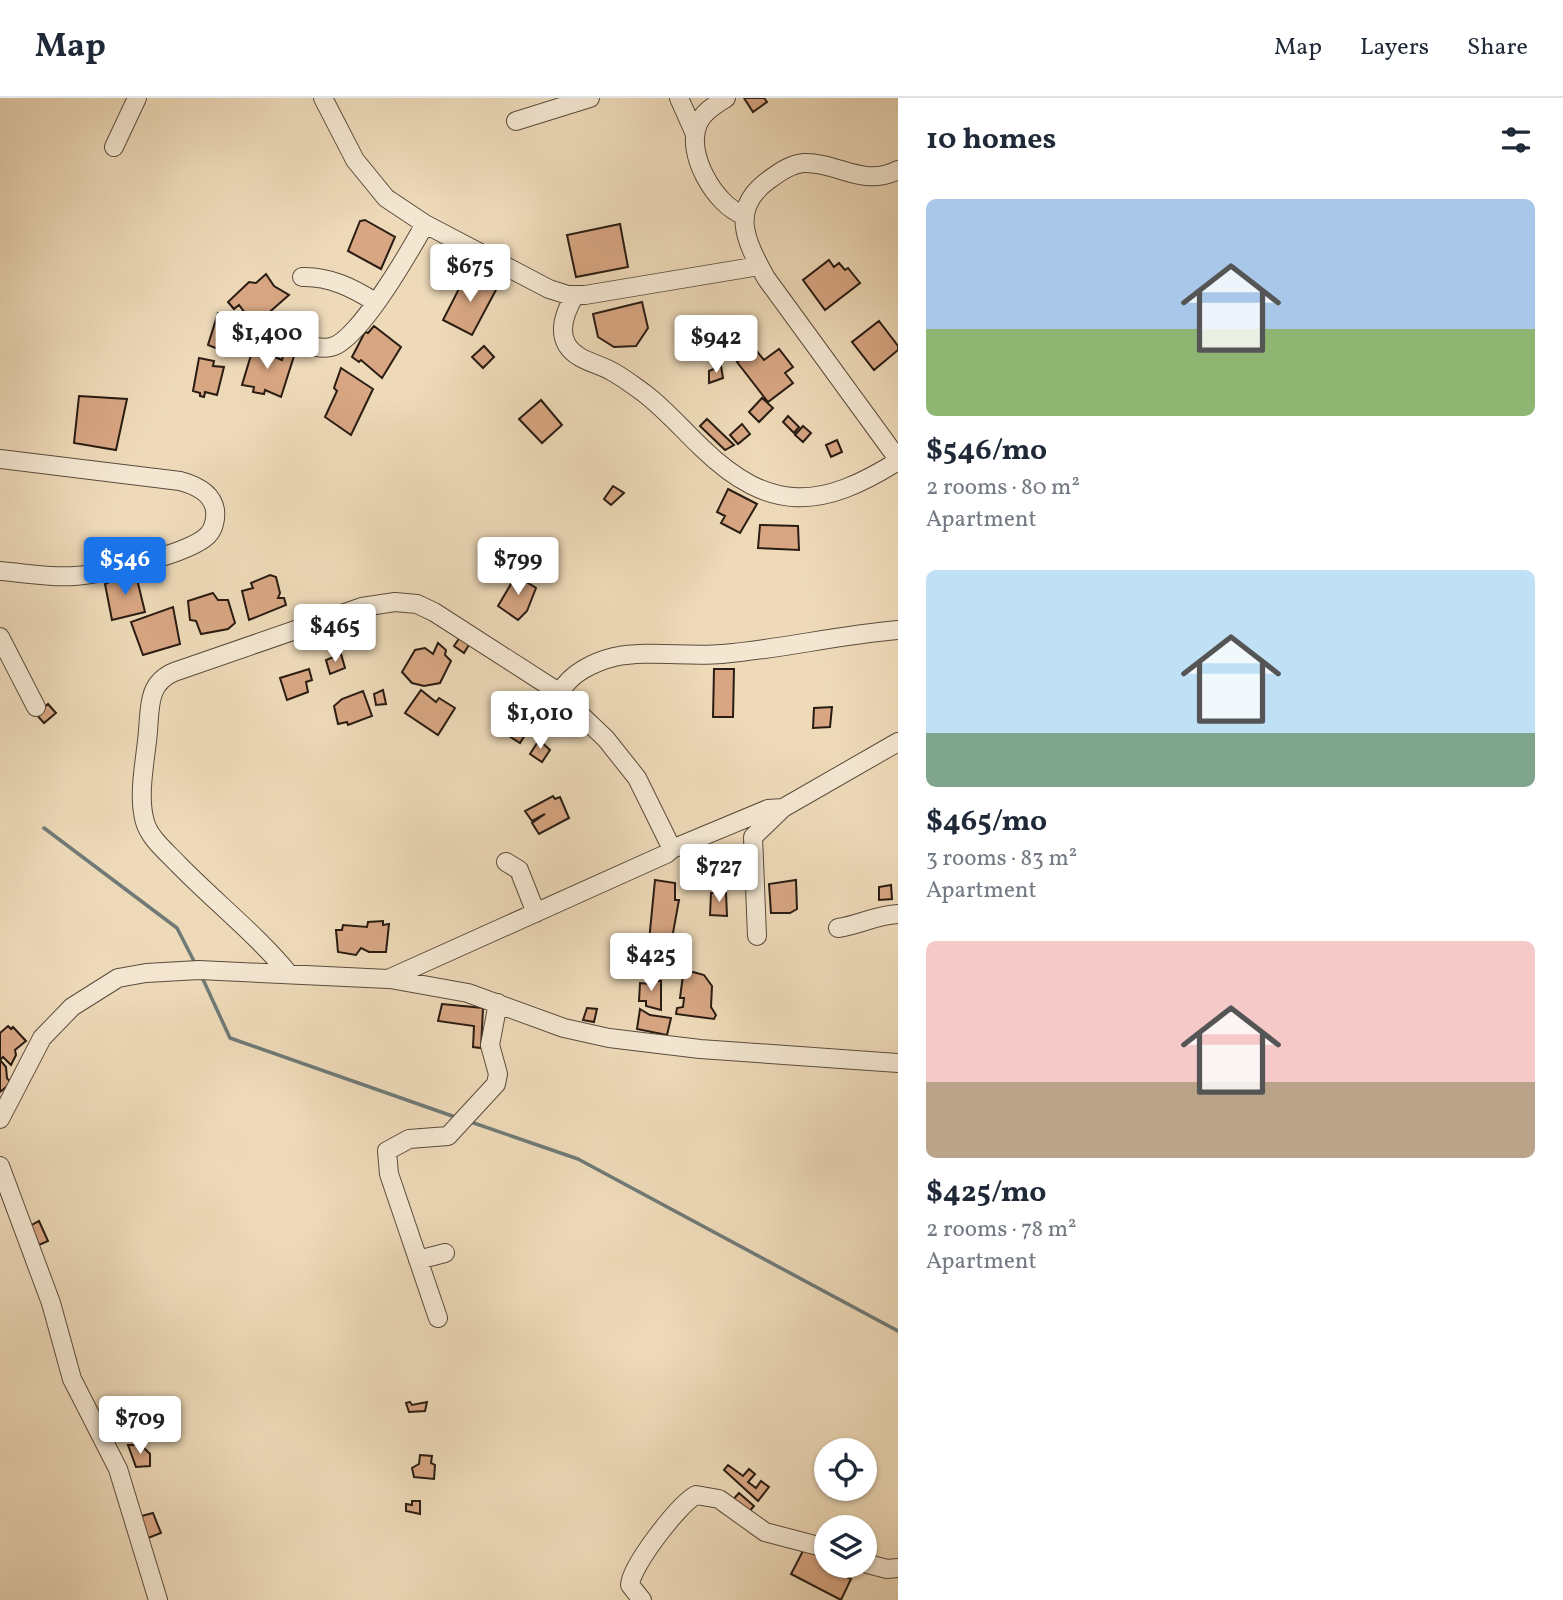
<!DOCTYPE html>
<html lang="en">
<head>
<meta charset="utf-8">
<style>
	:root { --surface:#fff; --page:#f2f2f3; --text:#1f2937; --muted:#747a83; --line:#e0e1e3; --accent:#1a73e8 }
	body { margin:0; font-family:Vollkorn,serif; background:var(--page); color:var(--text); height:100vh; display:flex; flex-direction:column; font-size:26px; white-space:nowrap }
	* { box-sizing:border-box; margin:0 }
	p { font-size:23px; color:var(--muted) }
	.icon { flex:none; width:38px; height:38px; fill:none; stroke:currentColor; stroke-width:2; stroke-linecap:round; stroke-linejoin:round }
	.map { position:relative; flex:1; overflow:hidden }
	.details { display:flex; flex-direction:column; background:var(--surface); width:665px }
	.details>* { flex:none }
	.fabs { position:absolute; left:814px; top:1340px; display:grid; gap:14px }
	.fabs a { display:grid; place-items:center; width:63px; height:63px; border-radius:50%; background:var(--surface); box-shadow:0 2px 5px #0004; font-size:35px }
	.price { position:absolute; translate:-50% -60px; padding:0 16px; border-radius:7px; background:#fff; color:#222; font-size:23px; line-height:46px; filter:drop-shadow(0 2px 4px #0008) }
	.price::after { content:''; position:absolute; left:50%; top:42px; width:21px; height:16px; margin-left:-10px; background:inherit; clip-path:polygon(0 0,100% 0,50% 100%) }
	.price.selected { background:var(--accent); color:#fff }
	ul { padding:0; list-style:none }
	li { display:grid; align-content:center; gap:14px; height:371px; padding:0 28px }
	li span { display:grid; place-items:center; height:217px; border-radius:10px; color:#555 }
	li>.icon { margin-inline-start:auto }
	span .icon { width:126px; height:126px; fill:#fffc; stroke-width:1 }
	li b { font-size:30px }
	h2 { display:flex; justify-content:space-between; align-items:center; height:84px; padding:0 28px; font-size:30px }
	header { display:flex; align-items:center; gap:42px; box-sizing:border-box; height:98px; padding:0 35px; background:var(--surface); border-bottom:2px solid var(--line) }
	header strong { font-size:33px }
	nav { display:flex; gap:38px; margin-inline-start:auto; font-size:24px }
	main { display:flex; flex:1; min-height:0 }
	.map>svg:first-child { display:block }
</style>
</head>
<body>
<header>
<strong>Map</strong>
<nav><a>Map</a><a>Layers</a><a>Share</a></nav>
</header>
<main>
<div class="map">
<svg width="898" height="1502" viewBox="0 0 898 1502">
	<rect width="100%" height="100%" fill="#eedab9"/>
	<filter id="stains"><feTurbulence type="fractalNoise" baseFrequency=".00286" numOctaves="4"/><feColorMatrix values="0 0 0 0 .2 0 0 0 0 .09 0 0 0 0 .02 0 0 0 .5 -.17"/></filter>
	<radialGradient id="worn" r=".72"><stop offset=".6" stop-color="#630" stop-opacity="0"/><stop offset="1" stop-color="#630" stop-opacity=".3"/></radialGradient>
	<g fill="none" stroke-linecap="round" stroke-linejoin="round">
		<path stroke="#6f7a77" stroke-width="3.5" d="M44,730L177,830L196,867
			M201,877L230,940L458,1020
			M468,1023L578,1061L898,1233"/>
	</g>
	<path fill="#d8a683" stroke="#291c12" stroke-width="2" d="M744,0H764L767,4L753,14Z
		M365,122L395,139L381,171L348,153L360,123Z
		M620,126L628,169L576,179L567,137Z
		M829,162L834,169L839,165L845,172L848,170L860,185L825,212L803,182Z
		M467,175L497,190L472,237L443,222Z
		M266,176L274,188L289,197L257,225L251,223L239,207L234,211L228,204L249,184L256,185Z
		M642,204L648,230L636,248L614,249L598,239L593,216Z
		M218,215L242,221L236,252L224,250L223,253L208,247Z
		M879,223L898,248V252L874,272L852,244Z
		M374,228L401,249L382,280L361,262L359,264L352,259L365,234L368,235Z
		M254,247L275,252V259L282,262L284,254L294,258L281,299L265,292L264,296L253,294L254,289L242,287Z
		M484,248L494,259L483,270L472,259Z
		M755,251L764,262L779,251L793,269L785,275L793,285L768,304L737,264Z
		M199,260L214,263L213,268L224,269L217,297L205,294L204,299L200,298V295L193,293Z
		M721,268L723,280L709,285V273Z
		M341,270L373,291L351,337L325,319L337,293L334,290Z
		M79,298L127,301L116,352L74,345Z
		M762,300L773,310L759,324L749,314Z
		M541,302L562,327L542,345L519,321Z
		M788,318L799,329L794,335L783,324Z
		M707,321L734,347L725,352L700,328Z
		M742,326L750,336L738,346L730,337Z
		M803,328L811,335L803,344L795,337Z
		M837,342L842,354L831,359L826,347Z
		M613,388L624,395L611,407L604,401Z
		M728,391L757,406L740,435L721,425L725,418L717,414Z
		M760,427L798,428L799,452L758,450Z
		M135,473L145,514L112,522L105,486Z
		M518,474L526,479L525,483L536,490L527,513L518,522L498,508Z
		M270,477L276,479L280,495L278,500H284L286,507L249,522L242,493L253,490L251,485Z
		M213,495L218,502H228L235,525L228,531L201,536L196,523L190,522L188,503Z
		M173,509L180,546L143,557L131,524Z
		M460,539L470,545L464,555L454,548Z
		M438,545L446,552L445,557L451,563L440,585L424,588L412,585L402,574L415,552L425,550L433,556Z
		M341,556L345,570L330,576L326,562Z
		M309,571L312,582L306,584L308,594L287,602L280,580Z
		M714,571H734L733,619H713Z
		M383,592L386,606L376,607L374,596Z
		M421,592L436,604L439,600L455,610L438,637L405,615Z
		M363,593L372,618L348,627L347,624L338,626L334,608L342,601Z
		M518,598L522,604L537,610L539,614L520,645L495,629L508,599Z
		M48,606L56,615L44,625L36,616Z
		M832,609L830,629L813,630L814,610Z
		M539,642L550,652L542,664L530,656Z
		M553,698L555,701L560,699L569,720L539,736L532,725L545,716L532,723L525,713Z
		M655,782L675,785V802H679L671,846L649,843Z
		M796,782L797,811L790,815H771L769,786Z
		M891,787L892,801L879,802V789Z
		M711,795H726L727,818L710,817Z
		M383,823V827L389,826L386,854H369L361,850L356,857L338,854L336,832H342L343,827L367,829L368,824Z
		M693,874L704,877L712,888L711,909L716,917L714,921L676,916L677,910L683,909L684,900H680L683,877Z
		M650,877L656,878L655,883H661V912L646,908V903H639L640,885L649,886Z
		M442,906L483,910L481,950L473,949L474,928L438,923Z
		M587,910L597,911L594,924L583,922Z
		M640,911L650,917L671,920L667,937L637,931Z
		M8,928L11,931L13,929L26,943L15,952L16,957L11,967L3,959L0,962L6,969L7,980L11,985L0,994V935Z
		M39,1123L48,1143L39,1147L30,1128Z
		M410,1304L412,1307L427,1304L425,1313L409,1314L406,1305Z
		M128,1347H141L150,1356V1368L136,1369Z
		M420,1357L432,1358L431,1365L435,1367L434,1381L414,1379L412,1370L419,1366Z
		M728,1367L743,1378L749,1371L755,1376L748,1384L756,1390L761,1383L769,1389L758,1403L724,1372Z
		M739,1395L754,1408L746,1417L731,1404Z
		M412,1403H420V1416L406,1413V1406L412,1407Z
		M153,1415L161,1435L143,1442L134,1420Z
		M806,1447L826,1458V1468H835L833,1472L851,1481L841,1502L791,1476Z"/>
	<g fill="none" stroke-linecap="round" stroke-linejoin="round">
		<g stroke="#5a4c3c" stroke-width="20">
			<path id="minor" d="M323,0L355,62L386,100L425,126L549,191L568,197H585L759,168
				M679,0L695,36
				M726,0C715,7 703,14 698,26C685,55 715,107 743,117
				M516,23L590,0
				M114,49L137,0
				M898,72C863,90 838,64 804,65C791,66 780,74 770,81C729,110 745,142 766,180L898,361
				M302,179C329,178 353,190 375,204
				M575,197C566,212 558,232 567,247C577,263 598,265 613,274C624,280 634,288 644,295C665,311 683,332 702,350C770,416 822,411 898,363
				M275,232C292,240 312,253 331,249C358,244 411,151 425,126
				M0,361L180,383C195,387 212,394 215,412C216,420 214,431 208,437C190,456 102,476 75,478C51,480 25,475 0,473
				M0,539L36,609
				M672,751L768,711L783,710L898,644
				M506,764L519,772L536,815
				M838,830C859,827 876,817 898,816
				M757,838L753,739L783,710
				M289,876C256,836 214,803 178,766C167,754 150,741 145,724C137,697 146,660 148,633C150,608 148,585 174,574L362,509L395,504L417,506L434,514L560,595
				M390,881L468,895L564,930L609,940L700,951L898,965
				M0,1021L42,940L72,909L118,880L146,875L199,872L388,881L666,756L672,751L637,680L606,641L562,599L561,593C571,575 594,564 614,559C648,552 687,559 722,556C781,551 839,537 898,532
				M0,1068L51,1205L72,1281L118,1371L158,1502
				M418,1162L445,1155
				M438,1220L389,1076L387,1053L409,1041L448,1038L496,986L498,976L490,947L498,905
				M864,1465L887,1471L898,1470
				M642,1502L630,1487C631,1468 679,1406 696,1397L719,1401L765,1434L826,1450"/>
		</g>
		<use href="#minor" stroke="#f4e7d2" stroke-width="18"/>
	</g>
	<rect width="100%" height="100%" filter="url(#stains)"/>
	<rect width="100%" height="100%" fill="url(#worn)"/>
</svg>
<div class="fabs">
<a><svg class="icon" aria-label="locate" viewBox="0 0 24 24"><circle cx="12" cy="12" r="6"/><path d="M12 2v4M12 18v4M2 12h4M18 12h4"/></svg></a>
<a><svg class="icon" aria-label="layers" viewBox="0 0 24 24"><path d="M12 4l9 5-9 5-9-5zM3 14l9 5 9-5"/></svg></a>
</div>
<b class="price" style="left:470px;top:206px">$675</b>
<b class="price" style="left:267px;top:273px">$1,400</b>
<b class="price" style="left:716px;top:277px">$942</b>
<b class="price selected" style="left:125px;top:499px">$546</b>
<b class="price" style="left:518px;top:499px">$799</b>
<b class="price" style="left:335px;top:566px">$465</b>
<b class="price" style="left:540px;top:653px">$1,010</b>
<b class="price" style="left:719px;top:806px">$727</b>
<b class="price" style="left:651px;top:895px">$425</b>
<b class="price" style="left:140px;top:1358px">$709</b>
</div>
<section class="details">
<h2>10 homes<svg class="icon" aria-label="filters" viewBox="0 0 24 24"><path d="M4 7h16M4 17h16"/><circle cx="9" cy="7" r="2"/><circle cx="15" cy="17" r="2"/></svg></h2>
<ul>
<li><span style="background:linear-gradient(#a9c7e8 60%,#8fb573 0)"><svg class="icon" aria-label="home" viewBox="0 0 24 24"><path d="M3 11l9-7 9 7M6 9v11h12V9"/></svg></span><div><b>$546/mo</b><p>2 rooms · 80 m²</p><p>Apartment</p></div></li>
<li><span style="background:linear-gradient(#bfe0f5 75%,#7fa58c 0)"><svg class="icon" aria-label="home" viewBox="0 0 24 24"><path d="M3 11l9-7 9 7M6 9v11h12V9"/></svg></span><div><b>$465/mo</b><p>3 rooms · 83 m²</p><p>Apartment</p></div></li>
<li><span style="background:linear-gradient(#f6c9c9 65%,#b9a48a 0)"><svg class="icon" aria-label="home" viewBox="0 0 24 24"><path d="M3 11l9-7 9 7M6 9v11h12V9"/></svg></span><div><b>$425/mo</b><p>2 rooms · 78 m²</p><p>Apartment</p></div></li>
</ul>
</section>
</main>
</body>
</html>
